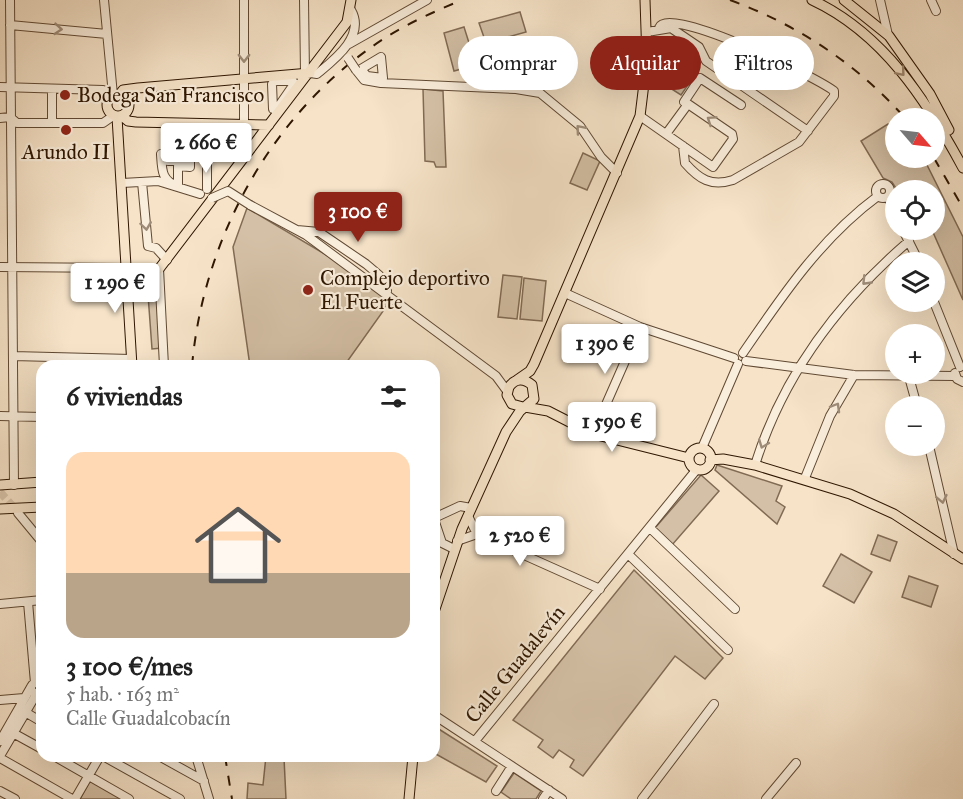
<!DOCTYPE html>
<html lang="es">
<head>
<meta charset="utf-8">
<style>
	:root { --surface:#fff; --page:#f2f2f2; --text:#222; --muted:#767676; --line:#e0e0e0; --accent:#8f2418 }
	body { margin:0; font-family:"IM FELL Great Primer",serif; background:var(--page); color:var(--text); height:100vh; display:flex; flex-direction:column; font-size:22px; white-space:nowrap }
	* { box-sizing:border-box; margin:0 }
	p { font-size:20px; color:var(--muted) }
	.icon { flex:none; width:33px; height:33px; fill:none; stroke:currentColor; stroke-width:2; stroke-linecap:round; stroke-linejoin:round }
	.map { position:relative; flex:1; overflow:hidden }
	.drawer { position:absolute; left:36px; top:360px; width:404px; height:402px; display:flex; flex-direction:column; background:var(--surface); border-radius:18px; box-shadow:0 6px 24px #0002 }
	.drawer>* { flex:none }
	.guide { position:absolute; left:458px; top:36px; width:416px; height:54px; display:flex; gap:12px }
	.needle { width:39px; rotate:118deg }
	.fabs { position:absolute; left:885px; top:108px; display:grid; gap:12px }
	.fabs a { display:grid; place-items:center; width:60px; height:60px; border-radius:50%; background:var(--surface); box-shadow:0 6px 24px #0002; font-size:30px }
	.price { position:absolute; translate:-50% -51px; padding:0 14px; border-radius:6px; background:#fff; color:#222; font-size:20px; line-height:39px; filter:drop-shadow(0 2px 3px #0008) }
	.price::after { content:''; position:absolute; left:50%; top:36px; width:18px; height:14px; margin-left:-9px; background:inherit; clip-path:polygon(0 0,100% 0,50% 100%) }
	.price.on { background:var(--accent); color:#fff }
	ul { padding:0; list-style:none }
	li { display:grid; align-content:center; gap:12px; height:318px; padding:0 30px }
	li+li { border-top:2px solid var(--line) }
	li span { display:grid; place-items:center; height:186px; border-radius:18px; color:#555 }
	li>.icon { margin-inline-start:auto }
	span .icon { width:108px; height:108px; fill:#fffc; stroke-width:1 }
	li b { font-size:26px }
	h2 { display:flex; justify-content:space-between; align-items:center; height:72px; padding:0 30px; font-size:26px }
	.chip { padding:0 21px; border-radius:27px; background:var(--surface); box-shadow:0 6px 24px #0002; font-size:21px; line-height:54px }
	.chip.on { background:var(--accent); color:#fff }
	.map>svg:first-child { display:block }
</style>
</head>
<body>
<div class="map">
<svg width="963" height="799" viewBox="0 0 963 799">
	<rect width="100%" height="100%" fill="#f6e3c8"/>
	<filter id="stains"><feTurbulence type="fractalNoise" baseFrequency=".00333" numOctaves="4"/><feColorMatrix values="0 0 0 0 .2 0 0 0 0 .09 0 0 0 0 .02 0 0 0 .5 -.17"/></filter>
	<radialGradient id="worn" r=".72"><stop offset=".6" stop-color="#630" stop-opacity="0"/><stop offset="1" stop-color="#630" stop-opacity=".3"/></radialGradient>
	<path fill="#d4c0a6" stroke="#816b54" stroke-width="1.5" d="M520,12L526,32L486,43L479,23Z
		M464,27L476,65L454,71L444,33Z
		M665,65L690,82L681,95L656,79Z
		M423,89L443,91L446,167H436L434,162L425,161Z
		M888,124L895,132L896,158H921L925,161L963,237V300L932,230H934V190H897L892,182L883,178L861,141Z
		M583,153L600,161L587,190L570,183Z
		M247,208L328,256L391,300L344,366H250L233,247Z
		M503,275L522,277L517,319L498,317Z
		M524,278L546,281L542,321L520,319Z
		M147,281H155L157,283L162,348L152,349Z
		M717,465L782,486L776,501L785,507L777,524L715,470Z
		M701,475L719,491L672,545L655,528Z
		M878,535L897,542L890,561L871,554Z
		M841,554L872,572L854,603L823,586Z
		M634,570L723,658L705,679L675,656L583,776L570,767L574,760L559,750L553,758L538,747L543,740L513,720Z
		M909,576L938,586L931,607L902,597Z
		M434,726L497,766L486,782L434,753Z
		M266,756L284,758L286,799H247L248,783L263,785Z
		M514,773L541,791L536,799H511L501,792Z
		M91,779L125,799H80Z"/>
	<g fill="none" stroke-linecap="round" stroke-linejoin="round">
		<path stroke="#d8c4aa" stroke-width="8" stroke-dasharray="8 4" stroke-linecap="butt" d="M0,492L17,511"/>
		<g stroke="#604933" stroke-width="10">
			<path id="minor" d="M10,0L14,485
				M104,0L113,95
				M304,0L305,74
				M880,0L888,35
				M931,0L936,11
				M10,25L107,34
				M659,30C658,0 813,75 834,91V96L799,142L733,180C711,187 699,179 685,163L683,146
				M647,32L671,28L699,47L706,61L808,131
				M349,44L427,0
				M381,57L383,78L367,76L361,69Z
				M356,70L364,80L381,83L516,89L540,93L580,126L601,157L617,173
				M310,73L317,74C334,60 366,36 351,10
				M275,81H293L294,84L276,110L273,109L272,84Z
				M0,87L103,90L111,96
				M640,116L713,167L733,139L732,134L688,104
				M0,118L10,117L17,123H103L113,116
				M52,123V89
				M244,124V0
				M666,134L688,104L684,102L700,78L741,105
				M161,154H168V161H190V167L178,166V186C161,181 162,169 161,154Z
				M142,182L148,246L156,248L167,260
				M122,183L158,181L200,194
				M876 191a7 7 0 1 1 14 0a7 7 0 1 1-14 0Z
				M207,189V133
				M888,197L896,213
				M250,205L306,235L496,376L507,391
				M297,230L319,232L366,264L379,275L387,291
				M903,230L919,262
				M0,267L126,268
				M159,269L164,366
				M565,293L640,327L734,358
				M934,302L960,367
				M743,353C782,296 821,238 878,196
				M13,356L131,359
				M746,361L854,375L955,376
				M955,373L957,379L963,382
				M909,377L917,406
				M0,416L42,417
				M593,434L640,327
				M929,446L954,554
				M702,448L738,364
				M755,465C783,375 838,302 909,241
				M805,478L830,416L854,375
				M18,513L42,542
				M468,516L477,534L600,589
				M434,518L460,506L471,508
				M434,519L442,543L454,549
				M650,528L735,609
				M457,541L477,534
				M629,555L728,650
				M28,602L35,683
				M0,604L42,600
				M31 688a5 5 0 1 1 10 0a5 5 0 1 1-10 0Z
				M0,700L24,698
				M25,712L42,722
				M434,715L562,799
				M13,733L42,749
				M0,741L31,687
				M475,741L697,469
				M0,756L37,693
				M54,756L129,799
				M103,756L180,799
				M159,756L204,781
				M196,756L209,799
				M0,758L72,799
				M0,791L15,799
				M496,791L512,766
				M75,799L100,756
				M543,799L549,790
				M642,799L714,704
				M766,799L796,763"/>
		</g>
		<g stroke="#2e1601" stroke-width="11">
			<path id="major" d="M812,0C883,33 927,101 963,168
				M844,0L889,36L930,94L949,130
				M107 105a11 11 0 1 1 22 0a11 11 0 1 1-22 0Z
				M120,94L123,90L138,88L310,73
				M122,116L128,121L136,122L269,125
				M117,117L132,366
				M126,268L134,272L159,269L347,22L351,0
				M517,380L530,371L534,364L640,116L647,59L645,0
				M525,407L548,411L593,434L689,458
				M689 459a11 11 0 1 1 22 0a11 11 0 1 1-22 0Z
				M710,460L723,459L755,465L850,494L894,514L963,559
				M0,485L42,482
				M0,509L42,507
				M434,612L462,529L506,432L520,411L534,399L532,385C524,378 515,378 509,387L507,395L512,404L523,407
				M409,799L413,756"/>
		</g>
		<use href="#minor" stroke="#f9eddb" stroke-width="8"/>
		<use href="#major" stroke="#f6e3c8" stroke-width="9"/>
		<path stroke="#2e1601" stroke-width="2" stroke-dasharray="10 10" stroke-linecap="butt" d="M730,0C798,25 857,64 905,118
			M934,158L963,208
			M192,366C203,241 269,118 373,46C401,26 431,13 462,0
			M225,756L232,799"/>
		<g stroke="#604933" stroke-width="10" stroke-linecap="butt">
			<path id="minor-bridge" d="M348,58L356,70
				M212,198L228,191L250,205"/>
		</g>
		<use href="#minor-bridge" stroke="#f9eddb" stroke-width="8"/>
	</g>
	<defs><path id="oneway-chevron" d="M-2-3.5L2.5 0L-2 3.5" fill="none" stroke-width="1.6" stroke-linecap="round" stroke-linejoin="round" transform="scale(1.5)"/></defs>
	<g stroke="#9e8c79">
		<use href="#oneway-chevron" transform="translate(58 29) rotate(5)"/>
		<use href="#oneway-chevron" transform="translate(244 58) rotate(90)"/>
		<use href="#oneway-chevron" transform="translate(711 120) rotate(-146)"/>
		<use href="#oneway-chevron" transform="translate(580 129) rotate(-130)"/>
		<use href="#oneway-chevron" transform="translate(146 226) rotate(82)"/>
		<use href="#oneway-chevron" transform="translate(866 281) rotate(134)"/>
		<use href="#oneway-chevron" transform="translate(836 407) rotate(-60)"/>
		<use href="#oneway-chevron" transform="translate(763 444) rotate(111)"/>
		<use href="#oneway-chevron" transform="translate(942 499) rotate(78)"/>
	</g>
	<use stroke="#9c876e" href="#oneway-chevron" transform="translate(901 72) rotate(50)"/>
	<g fill="#8f2418" stroke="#f9eddb" stroke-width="2">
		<circle cx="65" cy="95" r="6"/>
		<circle cx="66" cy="130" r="6"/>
		<circle cx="308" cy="290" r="6"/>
	</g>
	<g text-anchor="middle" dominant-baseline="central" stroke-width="4.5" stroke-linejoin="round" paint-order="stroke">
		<g font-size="21" fill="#2e1601" stroke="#f9eddb" text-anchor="start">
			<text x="77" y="95">Bodega San Francisco</text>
			<text x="66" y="152" text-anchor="middle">Arundo II</text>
			<text x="320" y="278">Complejo deportivo<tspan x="320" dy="24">El Fuerte</tspan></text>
		</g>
		<g font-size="21" fill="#2e1601" stroke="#f9eddb">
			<text transform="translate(515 664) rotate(-51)">Calle Guadalevín</text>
		</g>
	</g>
	<rect width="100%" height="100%" filter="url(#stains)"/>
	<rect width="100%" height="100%" fill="url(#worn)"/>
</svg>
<div class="fabs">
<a><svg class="needle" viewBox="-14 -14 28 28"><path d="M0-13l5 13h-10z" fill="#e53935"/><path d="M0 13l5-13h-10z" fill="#767676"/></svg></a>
<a><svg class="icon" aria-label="locate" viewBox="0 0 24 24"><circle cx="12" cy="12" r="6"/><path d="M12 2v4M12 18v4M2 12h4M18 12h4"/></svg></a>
<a><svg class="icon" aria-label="layers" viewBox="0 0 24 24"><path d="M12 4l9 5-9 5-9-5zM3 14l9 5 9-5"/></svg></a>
<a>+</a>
<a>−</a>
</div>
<b class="price" style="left:206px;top:174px">2 660 €</b>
<b class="price on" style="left:358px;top:243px">3 100 €</b>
<b class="price" style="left:115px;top:314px">1 290 €</b>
<b class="price" style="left:605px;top:375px">1 390 €</b>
<b class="price" style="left:612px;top:453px">1 590 €</b>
<b class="price" style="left:520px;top:567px">2 520 €</b>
<div class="guide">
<a class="chip">Comprar</a>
<a class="chip on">Alquilar</a>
<a class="chip">Filtros</a>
</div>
<section class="drawer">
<h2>6 viviendas<svg class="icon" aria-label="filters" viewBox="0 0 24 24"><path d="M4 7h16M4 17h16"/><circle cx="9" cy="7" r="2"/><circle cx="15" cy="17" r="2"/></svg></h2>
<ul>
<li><span style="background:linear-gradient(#ffd9b3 65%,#b9a48a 0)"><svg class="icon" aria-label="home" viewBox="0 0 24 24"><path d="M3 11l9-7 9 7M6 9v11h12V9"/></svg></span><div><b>3 100 €/mes</b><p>5 hab. · 163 m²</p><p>Calle Guadalcobacín</p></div></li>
</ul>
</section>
</div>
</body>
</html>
